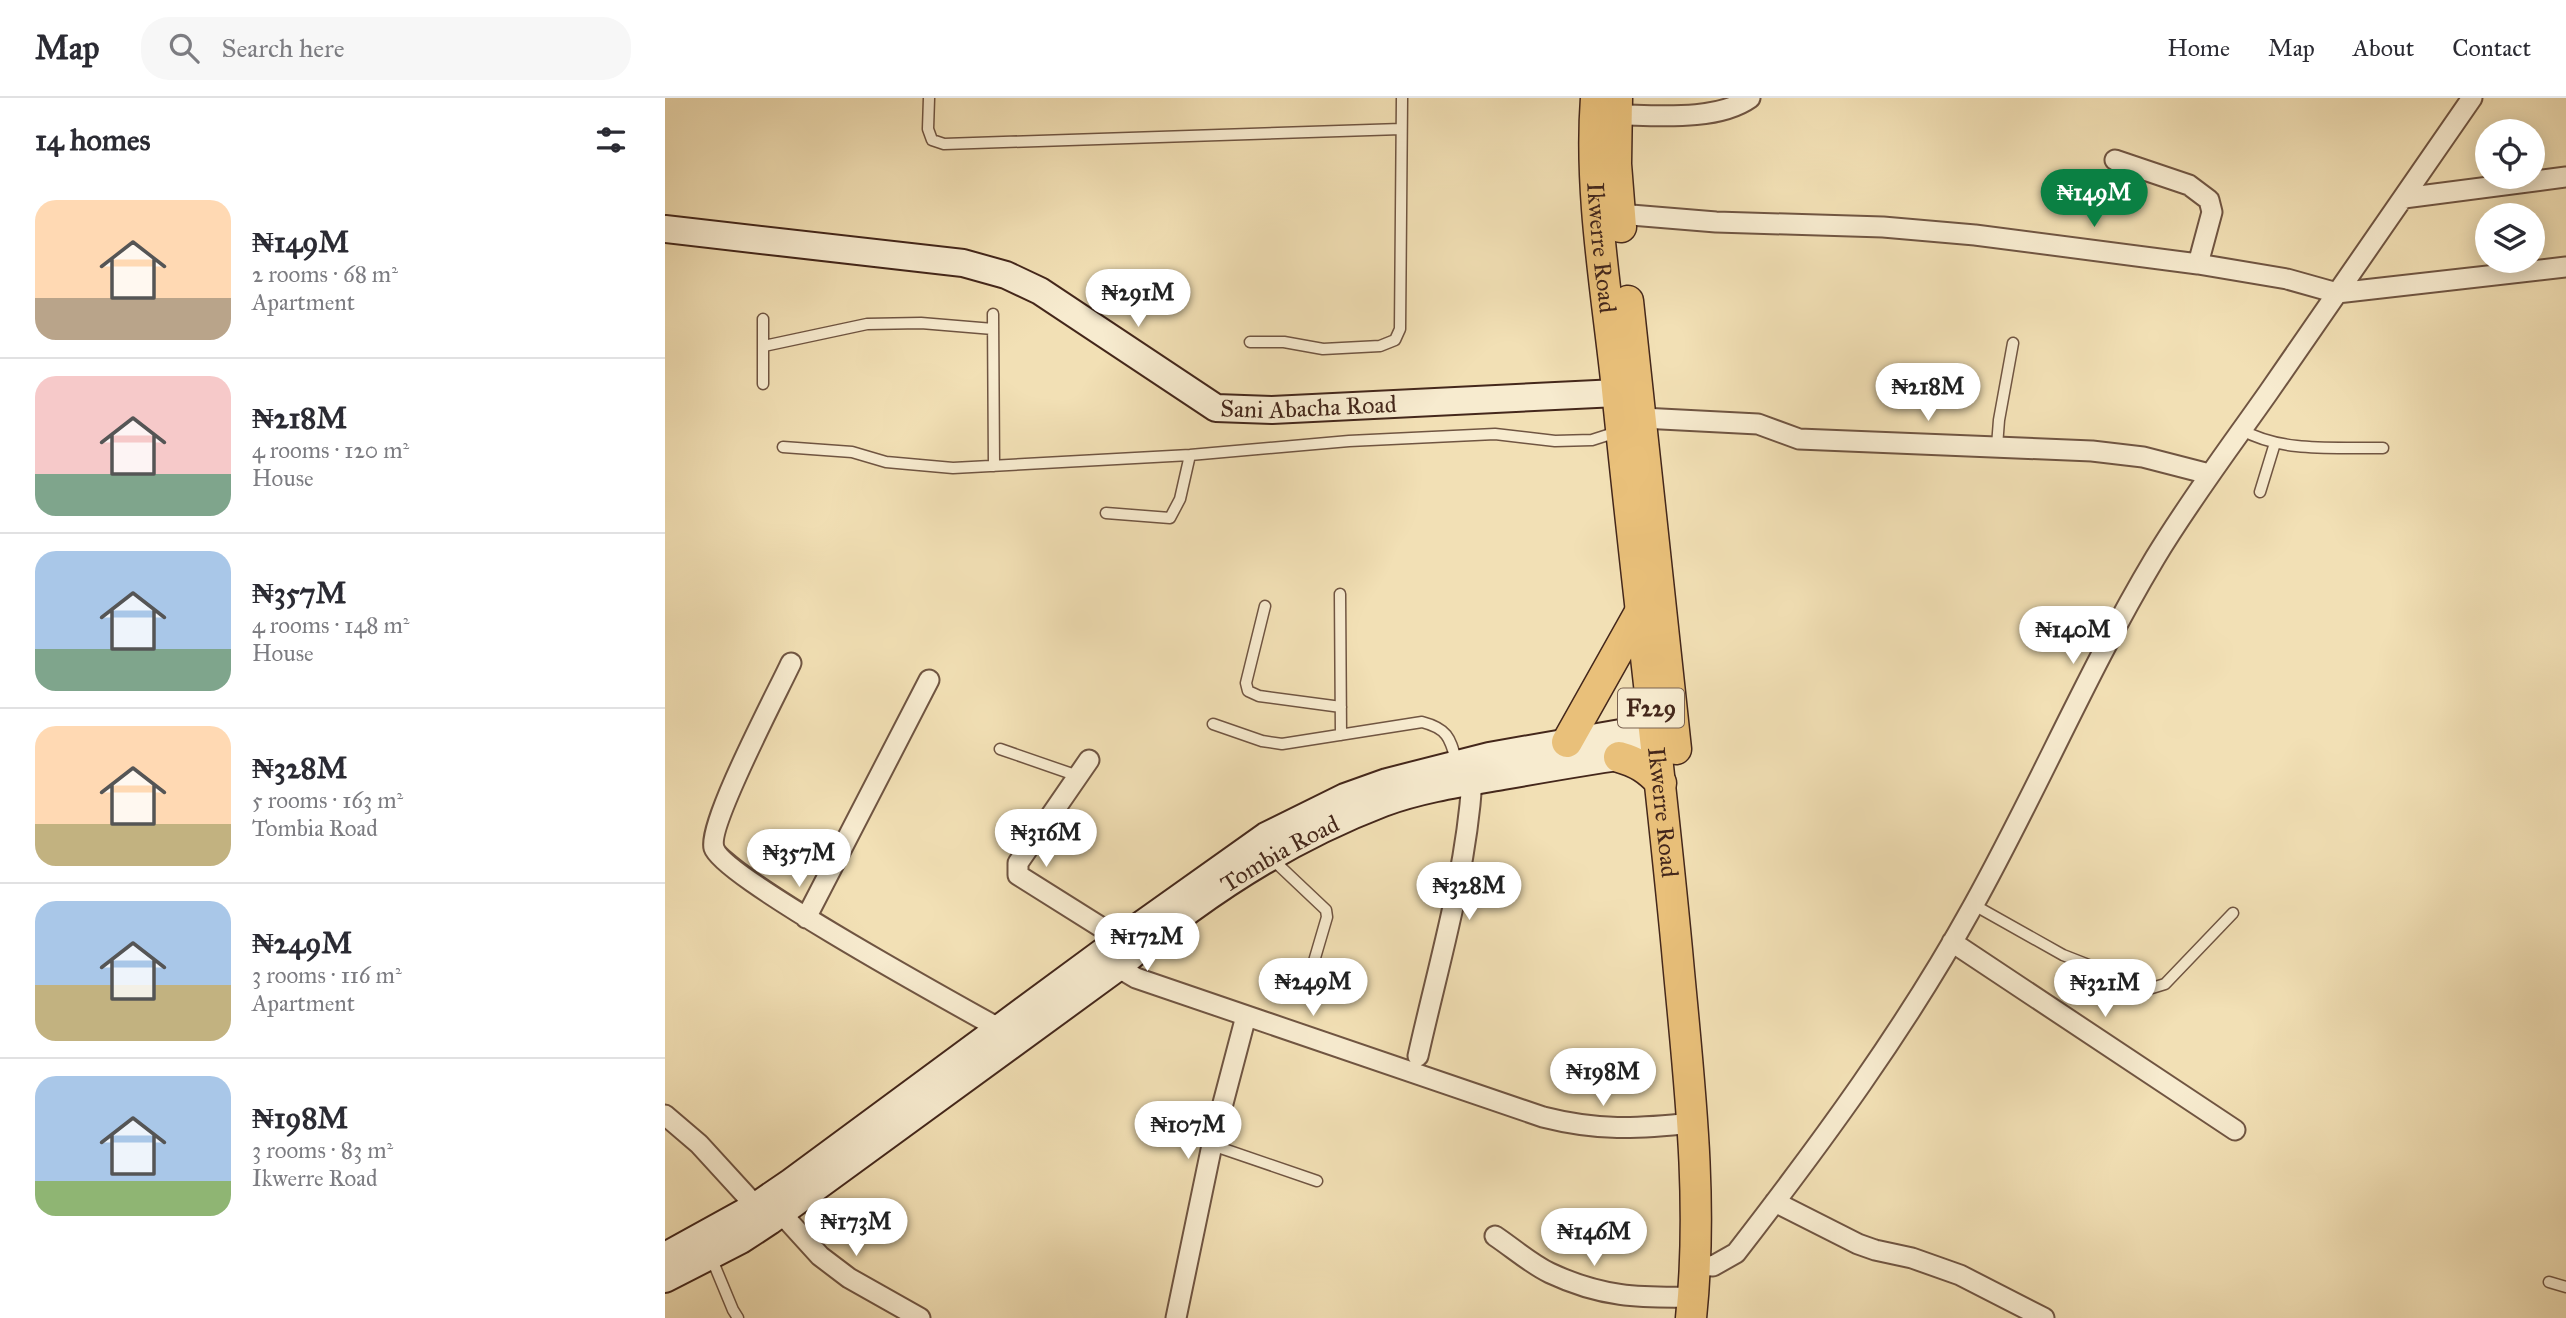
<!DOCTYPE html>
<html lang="en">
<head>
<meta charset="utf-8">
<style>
	:root { --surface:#fff; --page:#f7f7f7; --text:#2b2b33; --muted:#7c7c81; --line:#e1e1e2; --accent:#0b8043 }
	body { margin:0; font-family:"IM FELL Great Primer",serif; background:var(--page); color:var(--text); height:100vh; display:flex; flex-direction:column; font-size:26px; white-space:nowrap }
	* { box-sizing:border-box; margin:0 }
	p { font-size:23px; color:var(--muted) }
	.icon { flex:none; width:38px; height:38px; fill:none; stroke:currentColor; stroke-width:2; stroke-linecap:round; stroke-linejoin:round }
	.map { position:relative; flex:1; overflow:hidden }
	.sheet { display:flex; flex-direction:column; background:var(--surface); width:665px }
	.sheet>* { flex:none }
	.tools { position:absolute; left:1810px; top:21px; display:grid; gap:14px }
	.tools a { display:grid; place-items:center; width:70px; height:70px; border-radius:50%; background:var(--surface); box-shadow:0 4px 18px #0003; font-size:35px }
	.price { position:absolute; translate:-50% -60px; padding:0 16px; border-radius:24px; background:#fff; color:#222; font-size:23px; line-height:46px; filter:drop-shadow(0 2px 4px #0008) }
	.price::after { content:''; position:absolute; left:50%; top:42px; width:21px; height:16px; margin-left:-10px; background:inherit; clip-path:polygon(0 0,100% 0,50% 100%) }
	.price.active { background:var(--accent); color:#fff }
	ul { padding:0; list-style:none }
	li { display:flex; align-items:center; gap:21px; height:175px; padding:0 35px }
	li+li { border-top:2px solid var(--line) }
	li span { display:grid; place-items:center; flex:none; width:196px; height:140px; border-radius:21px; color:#555 }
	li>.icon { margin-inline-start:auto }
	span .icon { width:84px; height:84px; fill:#fffc; stroke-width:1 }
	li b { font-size:30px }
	h2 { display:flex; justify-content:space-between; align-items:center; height:84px; padding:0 35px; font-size:30px }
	header { display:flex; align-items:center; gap:42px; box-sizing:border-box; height:98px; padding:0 35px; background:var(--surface); border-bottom:2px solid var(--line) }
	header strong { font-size:33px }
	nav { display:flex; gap:38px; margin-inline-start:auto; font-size:24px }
	.search { width:490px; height:63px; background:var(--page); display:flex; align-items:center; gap:18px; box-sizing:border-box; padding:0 24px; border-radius:28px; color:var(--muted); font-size:26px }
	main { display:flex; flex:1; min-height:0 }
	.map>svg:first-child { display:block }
</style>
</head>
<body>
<header>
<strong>Map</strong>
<div class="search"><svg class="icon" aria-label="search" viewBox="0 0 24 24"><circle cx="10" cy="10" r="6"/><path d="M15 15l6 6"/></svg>Search here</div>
<nav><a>Home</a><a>Map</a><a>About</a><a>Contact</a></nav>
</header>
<main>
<section class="sheet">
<h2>14 homes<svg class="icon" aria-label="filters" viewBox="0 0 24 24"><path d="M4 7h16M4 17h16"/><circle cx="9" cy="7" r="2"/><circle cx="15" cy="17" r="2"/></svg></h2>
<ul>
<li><span style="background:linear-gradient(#ffd9b3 70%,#b9a48a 0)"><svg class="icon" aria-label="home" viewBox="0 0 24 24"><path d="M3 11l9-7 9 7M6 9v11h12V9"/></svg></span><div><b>₦149M</b><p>2 rooms · 68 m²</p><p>Apartment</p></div></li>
<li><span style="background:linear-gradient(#f6c9c9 70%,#7fa58c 0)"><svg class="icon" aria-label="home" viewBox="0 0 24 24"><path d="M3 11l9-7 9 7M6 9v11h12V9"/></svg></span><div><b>₦218M</b><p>4 rooms · 120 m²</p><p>House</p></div></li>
<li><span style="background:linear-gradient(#a9c7e8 70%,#7fa58c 0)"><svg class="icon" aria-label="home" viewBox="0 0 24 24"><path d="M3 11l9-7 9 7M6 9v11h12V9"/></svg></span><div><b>₦357M</b><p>4 rooms · 148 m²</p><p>House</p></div></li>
<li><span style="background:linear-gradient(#ffd9b3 70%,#c2b280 0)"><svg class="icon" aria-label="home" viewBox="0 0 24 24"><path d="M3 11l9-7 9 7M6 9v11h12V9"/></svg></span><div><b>₦328M</b><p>5 rooms · 163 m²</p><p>Tombia Road</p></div></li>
<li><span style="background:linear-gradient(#a9c7e8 60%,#c2b280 0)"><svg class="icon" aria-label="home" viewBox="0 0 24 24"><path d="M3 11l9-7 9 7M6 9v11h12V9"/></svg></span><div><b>₦249M</b><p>3 rooms · 116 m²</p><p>Apartment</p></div></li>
<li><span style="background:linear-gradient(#a9c7e8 75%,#8fb573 0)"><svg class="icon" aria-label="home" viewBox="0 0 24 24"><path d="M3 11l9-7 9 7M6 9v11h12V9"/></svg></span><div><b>₦198M</b><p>3 rooms · 83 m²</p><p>Ikwerre Road</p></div></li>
</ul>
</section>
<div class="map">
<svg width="1901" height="1220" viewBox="0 0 1901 1220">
	<rect width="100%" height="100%" fill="#f2e0b5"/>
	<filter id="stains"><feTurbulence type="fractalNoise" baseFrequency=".00286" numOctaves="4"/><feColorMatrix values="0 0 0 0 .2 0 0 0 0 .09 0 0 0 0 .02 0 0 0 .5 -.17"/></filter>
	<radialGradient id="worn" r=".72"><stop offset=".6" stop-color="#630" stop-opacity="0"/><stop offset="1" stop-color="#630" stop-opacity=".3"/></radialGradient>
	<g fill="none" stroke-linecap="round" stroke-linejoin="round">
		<g stroke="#705542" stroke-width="13">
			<path id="lane" d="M264,0L263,31L267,42L279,46L736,31
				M328,216L329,368
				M585,244H619L658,251L715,248L730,242L735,231L737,0
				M99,248L202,226L256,225L328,231
				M98,286V221
				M1577,332C1618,355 1672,349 1718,350
				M1332,348L1334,322L1348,245
				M118,349L187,354L221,364L288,370L525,357L684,343L830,336L890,343L927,342L952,334
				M1595,394L1610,345
				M441,415L505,420L515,401L525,357
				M675,496L676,637
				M600,508L581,585L583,593L594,598L676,609
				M548,626L597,643L617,646L757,624C784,631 785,641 792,665
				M335,651L413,678
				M606,760L661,812L662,819L642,887
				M1309,807L1398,857L1472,886L1487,890L1500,886L1568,815
				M547,1047L652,1083
				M46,1159L68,1212L73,1220
				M1884,1184L1901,1189"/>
		</g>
		<g stroke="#705542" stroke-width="23">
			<path id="street" d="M961,17C998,18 1054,22 1085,0
				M1450,62L1524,87L1544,102L1547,114L1533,166
				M1739,100L1901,79
				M954,116L1051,124L1218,129L1310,137L1533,166L1622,181L1672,195L1901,169
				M977,320L1093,326L1134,341L1427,353L1478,359L1544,376
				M126,565C112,595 42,727 49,750C58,779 303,913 344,936
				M424,662L353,765V777L466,848
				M141,820L264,582
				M1287,844L1570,1032
				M444,864L471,880L878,1019C933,1033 971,1031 1028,1025
				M753,958C773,868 801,776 807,683
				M0,1017L34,1046L99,1117
				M1110,1104L1193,1146L1210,1152L1247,1160L1295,1177L1379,1220
				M115,1114L155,1158L184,1180L255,1220
				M830,1138C848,1150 866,1166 885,1175C936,1199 973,1200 1028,1199
				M1030,1167L1048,1168L1071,1155C1157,1044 1240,931 1308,808C1372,693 1423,572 1490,460C1525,402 1565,349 1603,295C1671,196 1739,98 1807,0
				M511,1220L547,1047L581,918"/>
		</g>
		<g stroke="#44271b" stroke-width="30">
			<g id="secondary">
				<path id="s1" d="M0,131L298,165L341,177L375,193L551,310L607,312L952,295"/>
				<path d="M0,1158L91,1108L126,1084L435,856L601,738L680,699L722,684L824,658L1007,626"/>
				<path id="s2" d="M0,1181L76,1142L105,1123L452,870C530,802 621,742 718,705C756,691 797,685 838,678C883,670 928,662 974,656"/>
			</g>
		</g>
		<g stroke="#44271b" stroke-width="33">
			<g id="primary">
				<path id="s3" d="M931,0C924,92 941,190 951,282C970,472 994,662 1012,852C1023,975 1039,1097 1026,1220"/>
				<path d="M952,0L951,66L956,129"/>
				<path d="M963,203L1011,651"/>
				<path d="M902,644L975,514"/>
				<path d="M954,659C972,664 983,671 996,685"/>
			</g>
		</g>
		<use href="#lane" stroke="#f7ebcf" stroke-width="10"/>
		<use href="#street" stroke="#f7ebcf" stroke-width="19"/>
		<use href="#secondary" stroke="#f7ebcf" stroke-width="26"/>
		<use href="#primary" stroke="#e9c07a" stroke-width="30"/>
	</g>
	<g text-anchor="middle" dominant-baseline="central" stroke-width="7" stroke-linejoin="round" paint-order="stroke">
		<rect fill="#f7ebcf" stroke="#7a6251" stroke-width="2" x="953" y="590.5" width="66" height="39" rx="5"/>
		<g font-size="23" font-weight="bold" fill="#44271b">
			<text x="986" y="610">F229</text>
		</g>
		<g font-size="24" fill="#44271b" stroke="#f7ebcf">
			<text stroke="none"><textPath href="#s3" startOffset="150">Ikwerre Road</textPath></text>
			<text stroke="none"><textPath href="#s1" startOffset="686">Sani Abacha Road</textPath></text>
			<text stroke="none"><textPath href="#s3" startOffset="718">Ikwerre Road</textPath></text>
			<text stroke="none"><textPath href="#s2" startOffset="749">Tombia Road</textPath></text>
		</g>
	</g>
	<rect width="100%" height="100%" filter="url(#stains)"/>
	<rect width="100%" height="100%" fill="url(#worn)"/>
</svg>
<div class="tools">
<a><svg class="icon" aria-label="locate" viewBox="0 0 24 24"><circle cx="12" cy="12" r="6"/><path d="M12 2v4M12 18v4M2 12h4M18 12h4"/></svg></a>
<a><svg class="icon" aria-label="layers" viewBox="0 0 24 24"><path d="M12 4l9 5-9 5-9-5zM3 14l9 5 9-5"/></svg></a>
</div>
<b class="price active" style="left:1429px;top:131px">₦149M</b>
<b class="price" style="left:473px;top:231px">₦291M</b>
<b class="price" style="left:1263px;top:325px">₦218M</b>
<b class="price" style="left:1408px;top:568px">₦140M</b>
<b class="price" style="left:381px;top:771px">₦316M</b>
<b class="price" style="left:134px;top:791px">₦357M</b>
<b class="price" style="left:804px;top:824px">₦328M</b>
<b class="price" style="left:482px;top:875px">₦172M</b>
<b class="price" style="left:648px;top:920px">₦249M</b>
<b class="price" style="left:1440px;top:921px">₦321M</b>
<b class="price" style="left:938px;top:1010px">₦198M</b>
<b class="price" style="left:523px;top:1063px">₦107M</b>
<b class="price" style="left:191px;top:1160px">₦173M</b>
<b class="price" style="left:929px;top:1170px">₦146M</b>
</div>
</main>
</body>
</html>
